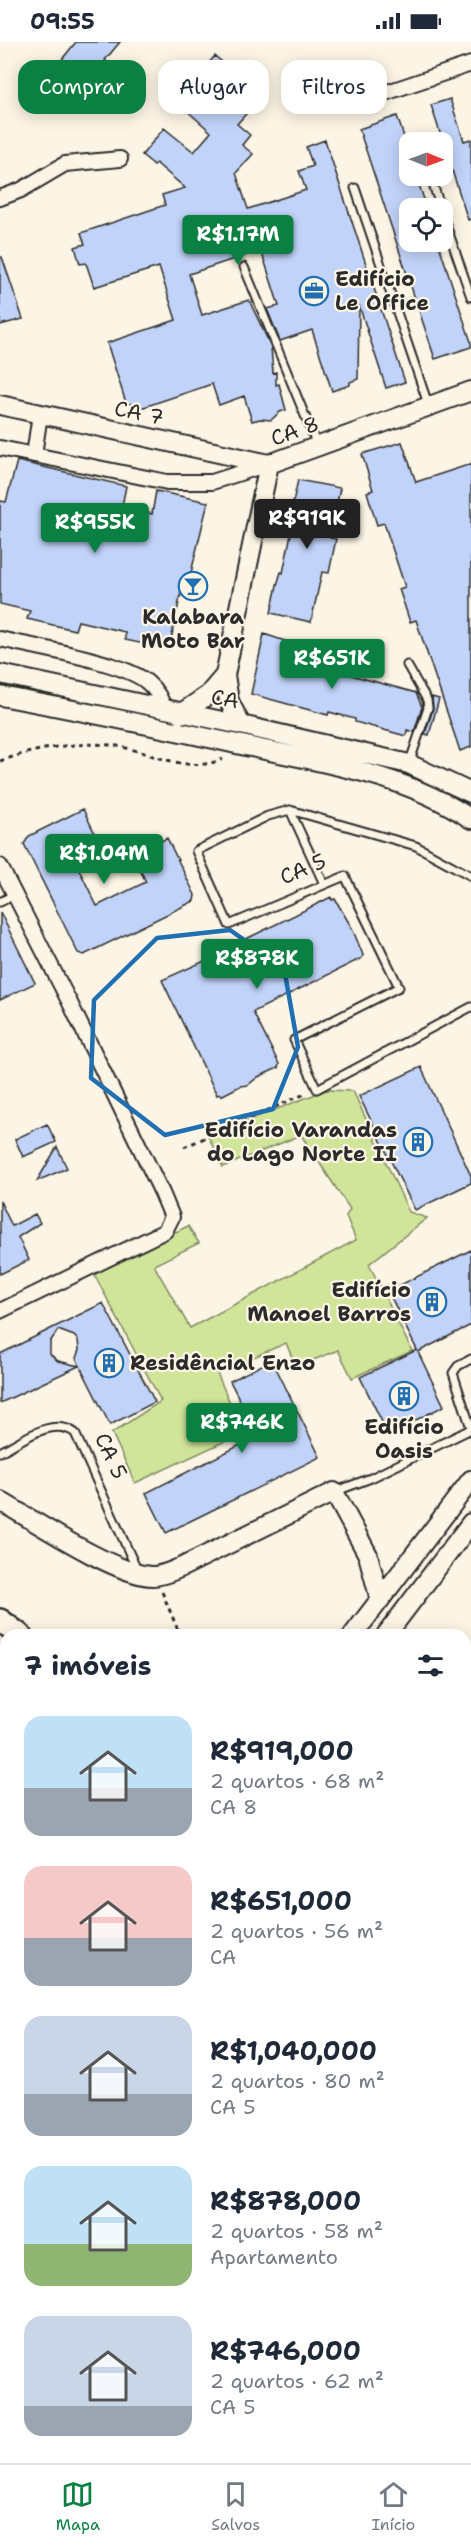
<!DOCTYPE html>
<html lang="pt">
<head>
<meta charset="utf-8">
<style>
	:root { --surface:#fff; --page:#f6f6f7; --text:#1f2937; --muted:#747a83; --line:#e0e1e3; --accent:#0b8043 }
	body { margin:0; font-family:"Shantell Sans",sans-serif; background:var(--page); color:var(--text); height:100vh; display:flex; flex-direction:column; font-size:22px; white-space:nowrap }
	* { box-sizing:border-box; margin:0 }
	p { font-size:20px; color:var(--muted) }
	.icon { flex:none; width:33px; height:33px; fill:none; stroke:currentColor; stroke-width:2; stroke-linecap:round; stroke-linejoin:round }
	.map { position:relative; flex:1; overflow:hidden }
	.side { position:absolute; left:0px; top:1587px; width:471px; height:834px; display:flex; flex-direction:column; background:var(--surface); border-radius:18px 18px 0 0; box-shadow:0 3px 15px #0003 }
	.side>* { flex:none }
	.top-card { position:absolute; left:18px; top:18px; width:435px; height:54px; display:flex; gap:12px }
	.needle { width:39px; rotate:91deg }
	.buttons { position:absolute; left:399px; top:90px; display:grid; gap:12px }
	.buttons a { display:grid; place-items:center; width:54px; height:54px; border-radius:12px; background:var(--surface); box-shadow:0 3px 15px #0003; font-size:30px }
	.price { position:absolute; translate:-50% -51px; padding:0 14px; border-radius:6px; background:var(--accent); color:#fff; font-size:20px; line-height:39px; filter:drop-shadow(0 2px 3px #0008) }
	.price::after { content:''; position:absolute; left:50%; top:36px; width:18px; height:14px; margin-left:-9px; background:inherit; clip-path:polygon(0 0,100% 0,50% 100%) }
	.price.current { background:#222; color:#fff }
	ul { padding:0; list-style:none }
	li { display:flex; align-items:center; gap:18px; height:150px; padding:0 24px }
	li span { display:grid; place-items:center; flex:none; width:168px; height:120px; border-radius:18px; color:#555 }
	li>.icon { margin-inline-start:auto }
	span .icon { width:72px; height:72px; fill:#fffc; stroke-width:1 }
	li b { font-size:26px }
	h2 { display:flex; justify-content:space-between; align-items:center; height:72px; padding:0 24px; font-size:26px }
	.chip { padding:0 21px; border-radius:18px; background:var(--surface); box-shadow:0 3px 15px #0003; font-size:21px; line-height:54px }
	.chip.current { background:var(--accent); color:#fff }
	.status { display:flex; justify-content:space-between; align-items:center; height:42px; padding:0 30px; background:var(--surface); direction:ltr }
	.status svg { height:16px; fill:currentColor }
	.menu { display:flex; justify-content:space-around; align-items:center; height:84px; border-top:2px solid var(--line); background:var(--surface); font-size:16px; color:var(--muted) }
	.menu a { display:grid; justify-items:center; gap:3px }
	.menu .current { color:var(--accent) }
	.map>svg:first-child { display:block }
</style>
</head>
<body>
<div class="status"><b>09:55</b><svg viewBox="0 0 49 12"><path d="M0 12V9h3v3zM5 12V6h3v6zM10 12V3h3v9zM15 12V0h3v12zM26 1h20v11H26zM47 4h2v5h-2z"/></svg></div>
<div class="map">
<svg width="471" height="2421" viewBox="0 0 471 2421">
	<rect width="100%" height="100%" fill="#fcf5e5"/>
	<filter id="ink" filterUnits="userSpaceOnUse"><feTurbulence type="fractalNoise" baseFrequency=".0167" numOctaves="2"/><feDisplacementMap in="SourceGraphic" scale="12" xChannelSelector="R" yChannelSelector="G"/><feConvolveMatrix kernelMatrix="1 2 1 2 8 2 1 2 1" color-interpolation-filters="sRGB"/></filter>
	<g filter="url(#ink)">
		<path fill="#d0e59a" stroke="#7e8862" stroke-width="1.5" d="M326,1048L353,1049L409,1170L427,1176L369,1222L412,1309L352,1336L338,1308L296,1325L286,1301L217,1331L243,1391L135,1441L112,1391L161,1359L93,1230L188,1184L199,1201L154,1223L190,1286L356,1198L346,1174L350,1167L301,1093L223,1125L208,1094Z
			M465,1789L471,1805V2184L465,2166Z
			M6,2108V2415H351L349,2421H0V2119Z"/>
		<path fill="#c2d3f9" stroke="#2b2b2b" stroke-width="1.5" d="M76,0H120L105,18L114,25L101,41L93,35L89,41L81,34L74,42L55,26Z
			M215,14L262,54L237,82L250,93L242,103L253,112L236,131L248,167L306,148L299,129L313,124L306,105L325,98L405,340L386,346L359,263L358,337L350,340V343L332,349L312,288L280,299L267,267L279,264L261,208L189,232L202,273L249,258L271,305L273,331L276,330V343L279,342L286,368L280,370L271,378L260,377L252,379L244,354L219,363L212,342L144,365L126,361L107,301L176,278L159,225L94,245L86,221L80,222L75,205L85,202L81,191L165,163L162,153L185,146L156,121L154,123L142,113L164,86L194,110L211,90L184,66L186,64L177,56Z
			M450,57L464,99L471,97V177L468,178L431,63Z
			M397,74L410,113V134H416L427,166H406L410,176V200H438L471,300V305L435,317L359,87Z
			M0,215H2L23,277L0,283Z
			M402,400L416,440L471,422V705L460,709L416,578L410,580L399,547L405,545L384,481L377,483L367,450L373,448L362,412Z
			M17,419L126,444L122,464L152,472L156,449L208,460L190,535L187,534L183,541L169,607L125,598V590L78,579L75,588L27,577L30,569L0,562V459L6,460Z
			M298,438L340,446L330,496L336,497L329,531L322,530L311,580L271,571L277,543L281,530L283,531L292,487L287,486Z
			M264,592L303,605L300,619L416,651L422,665L414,690L407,688L406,694L355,680V677L329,670L328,673L251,652Z
			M432,655L439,657L429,693L425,692L433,667Z
			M83,767L100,802L73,815L97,864L146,840L133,813L167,796L195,853L194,859L84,913L78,911L24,802L29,794Z
			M331,855L332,858L335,857L352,886L363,913L362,916L253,970L279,1022L278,1026L258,1035L248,1043L240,1044L221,1054L220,1052L217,1053L162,938L236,905L234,903Z
			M0,870L35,941L0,958Z
			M421,1025L471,1134V1141L415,1168L359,1054Z
			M47,1082L56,1100L23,1115L15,1097Z
			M57,1105L67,1126L37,1139Z
			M0,1159L12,1184L35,1172L40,1181L18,1195L29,1218L0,1232Z
			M471,1208V1283L418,1310L417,1308L444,1364L388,1392L360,1335L417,1308L388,1249Z
			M103,1261L155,1360L110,1383L76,1316L79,1308L78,1298L74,1294L58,1288L50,1300V1312L58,1319L79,1324L0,1361V1312Z
			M272,1318L320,1415L166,1491L146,1451L258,1394L230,1339Z"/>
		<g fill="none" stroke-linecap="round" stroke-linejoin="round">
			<g stroke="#2b2b2b" stroke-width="11">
				<path id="lane" d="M430,134L441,166
					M355,146L428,362
					M442,171L471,255
					M244,225L317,403
					M407,623L427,658L428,666L409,722
					M290,768L324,842
					M471,834L416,804L290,768L268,774L196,809L229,883L345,834L399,945L294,998L317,1047L471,965
					M0,860L14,853
					M471,1317L458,1324L453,1331L471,1386
					M0,1410C22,1399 52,1374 75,1391L137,1528
					M334,1450L371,1436L471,1387
					M465,1906L471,1922
					M0,1974L6,1988"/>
			</g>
			<g stroke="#2b2b2b" stroke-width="18">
				<path id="street" d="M358,60L471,22
					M0,156L21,148L65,122L120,117
					M0,406L167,440H212L268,422
					M34,413L40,372
					M0,597C33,605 126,620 148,641C156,648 162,658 165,669
					M0,824L70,961L162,1151L172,1175L165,1189L0,1269"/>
			</g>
			<g stroke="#2b2b2b" stroke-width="22">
				<path id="secondary" d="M0,363L269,422
					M269,422L471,349
					M0,632L241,683L409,722L471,751
					M0,654C84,669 167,687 251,705C325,721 407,733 471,777
					M180,672L208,653L225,633
					M241,683L229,659L225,633L269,422
					M0,1459C33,1478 119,1535 153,1534C162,1534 172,1529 180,1526L334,1450L368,1513L380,1558
					M353,1593L471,1438
					M386,1593L471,1481
					M465,1776L471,1794
					M0,2045L6,2036
					M0,2096L6,2087
					M465,2107L471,2099
					M386,2421L389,2415"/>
			</g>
			<g stroke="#2b2b2b" stroke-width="26">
				<path id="primary" d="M0,1578L20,1593
					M0,1659L6,1663
					M465,2286L471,2307
					M448,2415L450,2421"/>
			</g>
			<path stroke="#2b2b2b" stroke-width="3" stroke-dasharray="4.5 4.5" stroke-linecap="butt" d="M0,719C35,707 73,700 110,703C148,707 185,734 223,717
				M184,1105L307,1051
				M162,1550L180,1593
				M465,2071L471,2077"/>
			<use href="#lane" stroke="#fcf5e5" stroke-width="7"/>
			<use href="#street" stroke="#fcf5e5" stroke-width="14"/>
			<use href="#secondary" stroke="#fcf5e5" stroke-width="18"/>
			<use href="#primary" stroke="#fcf5e5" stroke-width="21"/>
		</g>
	</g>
	<path fill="none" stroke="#1f6fb2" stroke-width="4.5" stroke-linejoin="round" d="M230,888L284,926L298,1005L273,1067L165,1093L91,1036L94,958L157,896Z"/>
	<defs>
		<g id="office-ring" transform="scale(1.5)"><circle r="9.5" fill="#fcf5e5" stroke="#1f6fb2" stroke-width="1.5"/><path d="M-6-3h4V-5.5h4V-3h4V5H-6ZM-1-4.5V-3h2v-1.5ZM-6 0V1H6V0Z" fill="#1f6fb2"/></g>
		<g id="bar-ring" transform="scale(1.5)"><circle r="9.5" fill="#fcf5e5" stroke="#1f6fb2" stroke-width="1.5"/><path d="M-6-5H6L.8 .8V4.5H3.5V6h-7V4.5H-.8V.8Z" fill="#1f6fb2"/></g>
		<g id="building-ring" transform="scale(1.5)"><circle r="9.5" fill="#fcf5e5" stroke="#1f6fb2" stroke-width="1.5"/><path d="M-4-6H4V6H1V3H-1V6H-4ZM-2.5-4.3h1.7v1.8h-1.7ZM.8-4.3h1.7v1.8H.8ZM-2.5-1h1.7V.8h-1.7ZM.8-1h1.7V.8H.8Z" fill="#1f6fb2"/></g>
	</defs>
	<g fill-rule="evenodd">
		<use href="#office-ring" x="314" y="249"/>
		<use href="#bar-ring" x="193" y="544"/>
		<use href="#building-ring" x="418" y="1100"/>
		<use href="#building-ring" x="432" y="1260"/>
		<use href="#building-ring" x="109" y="1321"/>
		<use href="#building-ring" x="404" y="1354"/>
	</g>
	<g text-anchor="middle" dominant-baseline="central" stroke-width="4.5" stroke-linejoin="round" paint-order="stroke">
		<g font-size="21" font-weight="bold" fill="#2b2b2b" stroke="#fcf5e5" text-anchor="start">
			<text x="335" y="237">Edifício<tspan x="335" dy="24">Le Office</tspan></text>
			<text x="193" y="575" text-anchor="middle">Kalabara<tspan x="193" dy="24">Moto Bar</tspan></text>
			<text x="397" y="1088" text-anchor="end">Edifício Varandas<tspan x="397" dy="24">do Lago Norte II</tspan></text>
			<text x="411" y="1248" text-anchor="end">Edifício<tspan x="411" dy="24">Manoel Barros</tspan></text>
			<text x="130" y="1321">Residêncial Enzo</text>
			<text x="404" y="1385" text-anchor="middle">Edifício<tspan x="404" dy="24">Oasis</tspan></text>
		</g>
		<g font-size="21" fill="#2b2b2b" stroke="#fcf5e5">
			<text transform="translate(139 371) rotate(12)">CA 7</text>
			<text transform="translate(295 389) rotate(-20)">CA 8</text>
			<text transform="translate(225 657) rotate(11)">CA</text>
			<text transform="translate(303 827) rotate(-23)">CA 5</text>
			<text transform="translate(111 1414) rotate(65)">CA 5</text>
		</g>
	</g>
</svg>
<div class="buttons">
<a><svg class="needle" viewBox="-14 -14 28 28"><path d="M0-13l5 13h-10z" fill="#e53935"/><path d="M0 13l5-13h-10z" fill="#747a83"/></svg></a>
<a><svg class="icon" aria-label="locate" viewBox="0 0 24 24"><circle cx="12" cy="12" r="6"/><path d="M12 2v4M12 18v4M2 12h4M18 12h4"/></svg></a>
</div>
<b class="price" style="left:238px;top:224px">R$1.17M</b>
<b class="price current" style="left:307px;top:508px">R$919K</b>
<b class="price" style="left:95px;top:512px">R$955K</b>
<b class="price" style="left:332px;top:648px">R$651K</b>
<b class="price" style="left:104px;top:843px">R$1.04M</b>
<b class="price" style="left:257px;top:948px">R$878K</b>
<b class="price" style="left:242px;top:1412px">R$746K</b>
<div class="top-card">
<a class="chip current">Comprar</a>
<a class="chip">Alugar</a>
<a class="chip">Filtros</a>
</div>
<section class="side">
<h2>7 imóveis<svg class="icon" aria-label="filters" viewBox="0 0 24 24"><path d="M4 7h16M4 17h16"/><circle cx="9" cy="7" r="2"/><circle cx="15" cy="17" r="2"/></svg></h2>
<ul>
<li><span style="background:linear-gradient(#bfe0f5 60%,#9aa5b1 0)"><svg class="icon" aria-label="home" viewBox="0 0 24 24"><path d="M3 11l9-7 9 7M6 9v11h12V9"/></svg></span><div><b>R$919,000</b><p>2 quartos · 68 m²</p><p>CA 8</p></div></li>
<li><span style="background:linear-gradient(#f6c9c9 60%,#9aa5b1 0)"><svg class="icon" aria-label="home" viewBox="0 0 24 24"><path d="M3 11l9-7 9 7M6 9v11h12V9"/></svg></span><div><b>R$651,000</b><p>2 quartos · 56 m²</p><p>CA</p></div></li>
<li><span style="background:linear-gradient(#c9d6e8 65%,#9aa5b1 0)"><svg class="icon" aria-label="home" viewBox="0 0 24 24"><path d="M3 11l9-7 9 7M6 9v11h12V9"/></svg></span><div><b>R$1,040,000</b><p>2 quartos · 80 m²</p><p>CA 5</p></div></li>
<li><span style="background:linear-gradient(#bfe0f5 65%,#8fb573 0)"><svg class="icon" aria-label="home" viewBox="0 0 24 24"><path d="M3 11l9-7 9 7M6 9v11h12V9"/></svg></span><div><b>R$878,000</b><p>2 quartos · 58 m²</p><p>Apartamento</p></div></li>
<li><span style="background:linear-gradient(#c9d6e8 75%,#9aa5b1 0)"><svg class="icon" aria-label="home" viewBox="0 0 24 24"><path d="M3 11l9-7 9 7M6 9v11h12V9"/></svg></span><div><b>R$746,000</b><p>2 quartos · 62 m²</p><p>CA 5</p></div></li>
</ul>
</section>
</div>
<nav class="menu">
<a class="current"><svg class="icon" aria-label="map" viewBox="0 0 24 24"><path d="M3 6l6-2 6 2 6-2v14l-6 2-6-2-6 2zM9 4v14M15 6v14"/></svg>Mapa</a>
<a><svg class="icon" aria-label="saved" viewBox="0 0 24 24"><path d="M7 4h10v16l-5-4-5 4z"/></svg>Salvos</a>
<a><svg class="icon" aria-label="home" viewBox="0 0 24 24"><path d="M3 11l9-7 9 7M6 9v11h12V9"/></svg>Início</a>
</nav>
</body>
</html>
